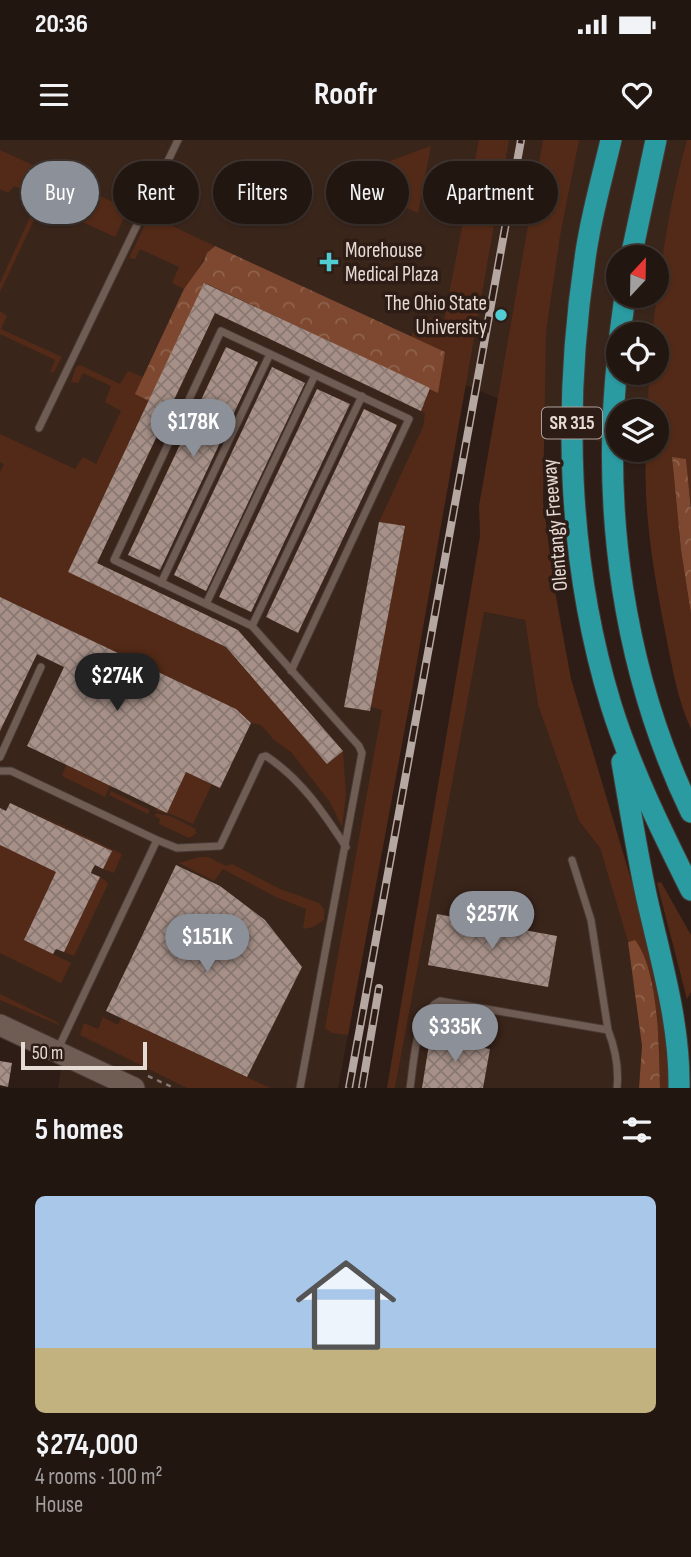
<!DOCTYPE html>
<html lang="en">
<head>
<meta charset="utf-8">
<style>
	:root { --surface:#221610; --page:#2a1f19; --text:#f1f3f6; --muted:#a29f9f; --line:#3f3530; --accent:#8c9099 }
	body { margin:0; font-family:"Sofia Sans Condensed",sans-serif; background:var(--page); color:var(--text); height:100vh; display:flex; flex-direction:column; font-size:26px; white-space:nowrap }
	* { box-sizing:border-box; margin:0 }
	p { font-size:23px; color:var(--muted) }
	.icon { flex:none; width:38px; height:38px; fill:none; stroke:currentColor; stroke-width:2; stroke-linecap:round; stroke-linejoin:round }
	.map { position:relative; height:948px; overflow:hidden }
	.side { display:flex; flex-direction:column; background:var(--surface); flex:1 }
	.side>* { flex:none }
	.hud { position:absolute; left:21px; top:21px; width:649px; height:63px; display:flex; gap:14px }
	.needle { width:46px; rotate:22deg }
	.buttons { position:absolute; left:606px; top:105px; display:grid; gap:14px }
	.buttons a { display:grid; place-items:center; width:63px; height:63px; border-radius:50%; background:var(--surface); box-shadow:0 2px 5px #0004,0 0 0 2px var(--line); font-size:35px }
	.scale { position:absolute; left:21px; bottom:18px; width:126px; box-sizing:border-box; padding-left:7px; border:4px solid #e5dad4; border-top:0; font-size:19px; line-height:24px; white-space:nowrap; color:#e5dad4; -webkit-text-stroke:5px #2e1d16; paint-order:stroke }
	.price { position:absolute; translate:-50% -60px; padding:0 16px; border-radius:24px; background:var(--accent); color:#fff; font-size:23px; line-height:46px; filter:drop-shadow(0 2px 4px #0008) }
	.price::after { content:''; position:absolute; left:50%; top:42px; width:21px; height:16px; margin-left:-10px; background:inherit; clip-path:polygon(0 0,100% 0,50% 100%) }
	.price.selected { background:#222; color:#fff }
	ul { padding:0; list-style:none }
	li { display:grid; align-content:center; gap:14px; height:371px; padding:0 35px }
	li+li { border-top:2px solid var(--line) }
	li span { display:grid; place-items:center; height:217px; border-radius:10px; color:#555 }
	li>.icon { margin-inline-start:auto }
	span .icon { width:126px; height:126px; fill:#fffc; stroke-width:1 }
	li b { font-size:30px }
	h2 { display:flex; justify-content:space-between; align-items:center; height:84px; padding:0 35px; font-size:30px }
	.chip { padding:0 24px; border-radius:32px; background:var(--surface); box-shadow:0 2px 5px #0004,0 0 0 2px var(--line); font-size:24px; line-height:63px }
	.chip.selected { background:var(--accent); color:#fff }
	.status { display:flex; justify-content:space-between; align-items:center; height:49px; padding:0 35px; background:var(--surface); direction:ltr }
	.status svg { height:19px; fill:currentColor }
	header { display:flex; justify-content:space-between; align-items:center; height:91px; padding:0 35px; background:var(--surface); font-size:32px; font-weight:700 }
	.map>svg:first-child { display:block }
</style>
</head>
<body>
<div class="status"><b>20:36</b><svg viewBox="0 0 49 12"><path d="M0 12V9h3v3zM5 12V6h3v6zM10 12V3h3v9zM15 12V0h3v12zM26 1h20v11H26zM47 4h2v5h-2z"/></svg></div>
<header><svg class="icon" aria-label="menu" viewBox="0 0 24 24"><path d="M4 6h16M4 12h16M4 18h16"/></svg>Roofr<svg class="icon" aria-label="heart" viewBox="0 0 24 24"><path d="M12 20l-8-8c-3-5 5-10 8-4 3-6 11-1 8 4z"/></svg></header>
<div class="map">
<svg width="691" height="948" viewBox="0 0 691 948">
	<defs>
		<pattern id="forest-crowns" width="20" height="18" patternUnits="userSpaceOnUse" patternTransform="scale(1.75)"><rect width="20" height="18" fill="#7d482f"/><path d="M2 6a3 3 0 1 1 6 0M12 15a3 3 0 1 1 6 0" fill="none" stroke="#8f624c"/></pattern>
		<pattern id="building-cross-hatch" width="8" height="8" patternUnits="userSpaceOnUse" patternTransform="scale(1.75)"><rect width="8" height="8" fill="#a69087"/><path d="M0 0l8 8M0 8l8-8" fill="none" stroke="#897872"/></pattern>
	</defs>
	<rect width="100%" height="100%" fill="#2e1d16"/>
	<path fill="#3a251b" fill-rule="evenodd" d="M0,0H691V339L620,310H656V271H618V309L442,235L412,550L338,948H58L64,913L0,882ZM618,117H656V156H618ZM618,194H656V233H618Z
		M483,472L525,480L538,565L579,681L600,708L628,802L642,906L639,948H395Z"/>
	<path fill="#532a17" d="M479,0H509L412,550L348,895L332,893L325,888L382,570L371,567L404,387L379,382L423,287L425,273L421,271L430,248L437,252L445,212L411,197L417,185L432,178L444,180Z
		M543,0H579L560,96L546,192L543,361L554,446L571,539L645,786L663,856L671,948H660L659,900L635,800L628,802L600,708L579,681L538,565L525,480L484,472L395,948H387L480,396L479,366Z
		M687,0H691V370L686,319L672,318L681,410L691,474V589C678,561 672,527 666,496C654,436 643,372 646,310H656V271H648L649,233H656V194H652C660,129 669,64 687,0Z
		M431,6L418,73L353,44L348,36Z
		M0,10L126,68L131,58H136L135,64L131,62L115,97L56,70L49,85L34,80L0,152V143L35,66L22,60L25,51L14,46L8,53L0,49Z
		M156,62L160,66L155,78L215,106C208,109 193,139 184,149L172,143L179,127L140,109L135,119L129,118Z
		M0,171L7,176L1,189L62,217L54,232L50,233L55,220L0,194Z
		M80,225L120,244L128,231L143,237L136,254L149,261L68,432L226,507L327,624L343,611L346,654L342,687L330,662L291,612L274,600L261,585L251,583L236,569L0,457V332L4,324L0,322V294L75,329L83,317L96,324L121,271L105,262L111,246L83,233L78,243L71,242L76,227Z
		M66,625L110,646L105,657L62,636Z
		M186,632L212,644L193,684L171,674L156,671L157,668L167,672Z
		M111,651L150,670L148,674L109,655Z
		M10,661L122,714L114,733L103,729L111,711Z
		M156,673L170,676L196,689L195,691L197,693L189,698L159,684L160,679L155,676Z
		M0,705L56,732L24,800L71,823L61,843L0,813Z
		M199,717H208L226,726L232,724L280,749L319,763L324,769V780L313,787L303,789L306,769L276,757L223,729L214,741L179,723Z
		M100,737L105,740L108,744L74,816L64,812Z
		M661,742L691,795V852L687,859L657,743Z
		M0,854L57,882L59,885L0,860Z
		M103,877L118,885L121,878L270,948H187L80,895L84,883L98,889Z"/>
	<path fill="url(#forest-crowns)" d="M215,106L445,212L438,253L205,143L149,261L135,254L184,149L204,121L207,113Z
		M672,317L686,319L691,370V474L681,410Z
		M635,800C659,831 659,909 660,948H639L642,906L628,802Z"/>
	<path fill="url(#building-cross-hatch)" d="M204,143L430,248L421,271L215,173L97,423L238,490L343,611L327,624L226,507L68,432Z
		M226,207L258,222L160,430L128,415Z
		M272,227L305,243L206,451L174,435Z
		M317,249L350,264L251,472L219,457Z
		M364,269L397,285L298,493L266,477Z
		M379,382L405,386L370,571L344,567Z
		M0,457L236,569L251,583L220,648L186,632L167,673L27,606L64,527L37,514L0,591Z
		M10,663L112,711L103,729L95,725L92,730L91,733L100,737L64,812L56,809L53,814L24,800L56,732L0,705V668L6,671Z
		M176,725L220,746L265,780L302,827L247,937L106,871Z
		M437,774L557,796L548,847L428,825Z
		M442,897L480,903L479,907L490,909L483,948H422L430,898L442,900Z
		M0,921L12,923L8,947L0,945Z"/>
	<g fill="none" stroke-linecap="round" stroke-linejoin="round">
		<g stroke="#473a35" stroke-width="9">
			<path id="lane" d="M39,288L178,0
				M161,443L270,214
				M206,464L315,235
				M252,486L362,256
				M291,531L409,279L221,191L114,420L252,486L350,596L359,606L362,613L300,948
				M0,617L41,527
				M0,631H11L157,700L57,911
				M157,700L177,708L220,706L262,617L266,616C301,639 323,672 346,707
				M572,720L591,780L608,890
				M410,948C414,923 415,872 440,861L608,890C615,908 619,929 617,948"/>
		</g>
		<g stroke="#473a35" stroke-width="23">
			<path id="secondary" d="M0,885L134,948"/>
		</g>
		<g stroke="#473a35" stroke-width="23">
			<path id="highway" d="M611,0C602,39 590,79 585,119C563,267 567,421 611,565C631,629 661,690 691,750
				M631,117L656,0
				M620,194L625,156
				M618,215C601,369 623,531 691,672
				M622,622C630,668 637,714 647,759C661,821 680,883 679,948"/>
		</g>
		<path stroke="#877973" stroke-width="2.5" stroke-dasharray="5 5" stroke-linecap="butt" d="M148,936L174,948"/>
		<use href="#lane" stroke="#6f5c53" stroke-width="7"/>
		<use href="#secondary" stroke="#6f5c53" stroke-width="21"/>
		<use href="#highway" stroke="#2a9ba1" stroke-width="21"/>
		<g stroke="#b5a8a2" stroke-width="8">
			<path id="rail" d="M349,948L521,0
				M362,948L379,848"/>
		</g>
		<use href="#rail" stroke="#2e1d16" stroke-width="5" stroke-dasharray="16" stroke-linecap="butt"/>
	</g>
	<g fill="#51ccd3" stroke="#2e1d16" stroke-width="2.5">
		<path d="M325.5 111.5h7v7h7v7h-7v7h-7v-7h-7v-7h7z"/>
		<circle cx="501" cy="175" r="7"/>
	</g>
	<g text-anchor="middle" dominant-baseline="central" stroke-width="7" stroke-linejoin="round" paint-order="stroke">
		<rect fill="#2e1d16" stroke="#aea19b" stroke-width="2" x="542" y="267.5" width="60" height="31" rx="5"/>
		<g font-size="19" font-weight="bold" fill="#e5dad4">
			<text x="572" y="283">SR 315</text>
		</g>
		<g font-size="21" fill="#e5dad4" stroke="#2e1d16" text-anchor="start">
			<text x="345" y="110">Morehouse<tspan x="345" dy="24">Medical Plaza</tspan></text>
			<text x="487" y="163" text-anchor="end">The Ohio State<tspan x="487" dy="24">University</tspan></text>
		</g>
		<g font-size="21" fill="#e5dad4" stroke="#2e1d16">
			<text transform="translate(555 385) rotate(-95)">Olentangy Freeway</text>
		</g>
	</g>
</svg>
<div class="buttons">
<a><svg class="needle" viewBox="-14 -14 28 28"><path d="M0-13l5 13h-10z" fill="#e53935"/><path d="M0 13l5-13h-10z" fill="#a29f9f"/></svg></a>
<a><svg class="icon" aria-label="locate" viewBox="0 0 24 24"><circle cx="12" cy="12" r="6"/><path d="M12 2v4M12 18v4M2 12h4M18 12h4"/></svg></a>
<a><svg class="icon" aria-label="layers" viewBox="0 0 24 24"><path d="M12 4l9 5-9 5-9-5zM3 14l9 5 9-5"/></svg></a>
</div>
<div class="scale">50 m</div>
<b class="price" style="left:193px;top:319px">$178K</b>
<b class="price selected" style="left:117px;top:573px">$274K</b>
<b class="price" style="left:492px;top:811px">$257K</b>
<b class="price" style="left:207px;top:834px">$151K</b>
<b class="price" style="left:455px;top:924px">$335K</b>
<div class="hud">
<a class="chip selected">Buy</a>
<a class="chip">Rent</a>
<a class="chip">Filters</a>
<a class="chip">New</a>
<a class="chip">Apartment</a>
</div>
</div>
<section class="side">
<h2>5 homes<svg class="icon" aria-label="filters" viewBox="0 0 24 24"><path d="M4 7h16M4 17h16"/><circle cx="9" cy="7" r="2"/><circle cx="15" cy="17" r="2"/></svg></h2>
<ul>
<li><span style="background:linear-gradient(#a9c7e8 70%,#c2b280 0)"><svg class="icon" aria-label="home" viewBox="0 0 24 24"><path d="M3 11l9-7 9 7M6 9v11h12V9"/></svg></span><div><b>$274,000</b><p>4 rooms · 100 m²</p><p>House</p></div></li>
</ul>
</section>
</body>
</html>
